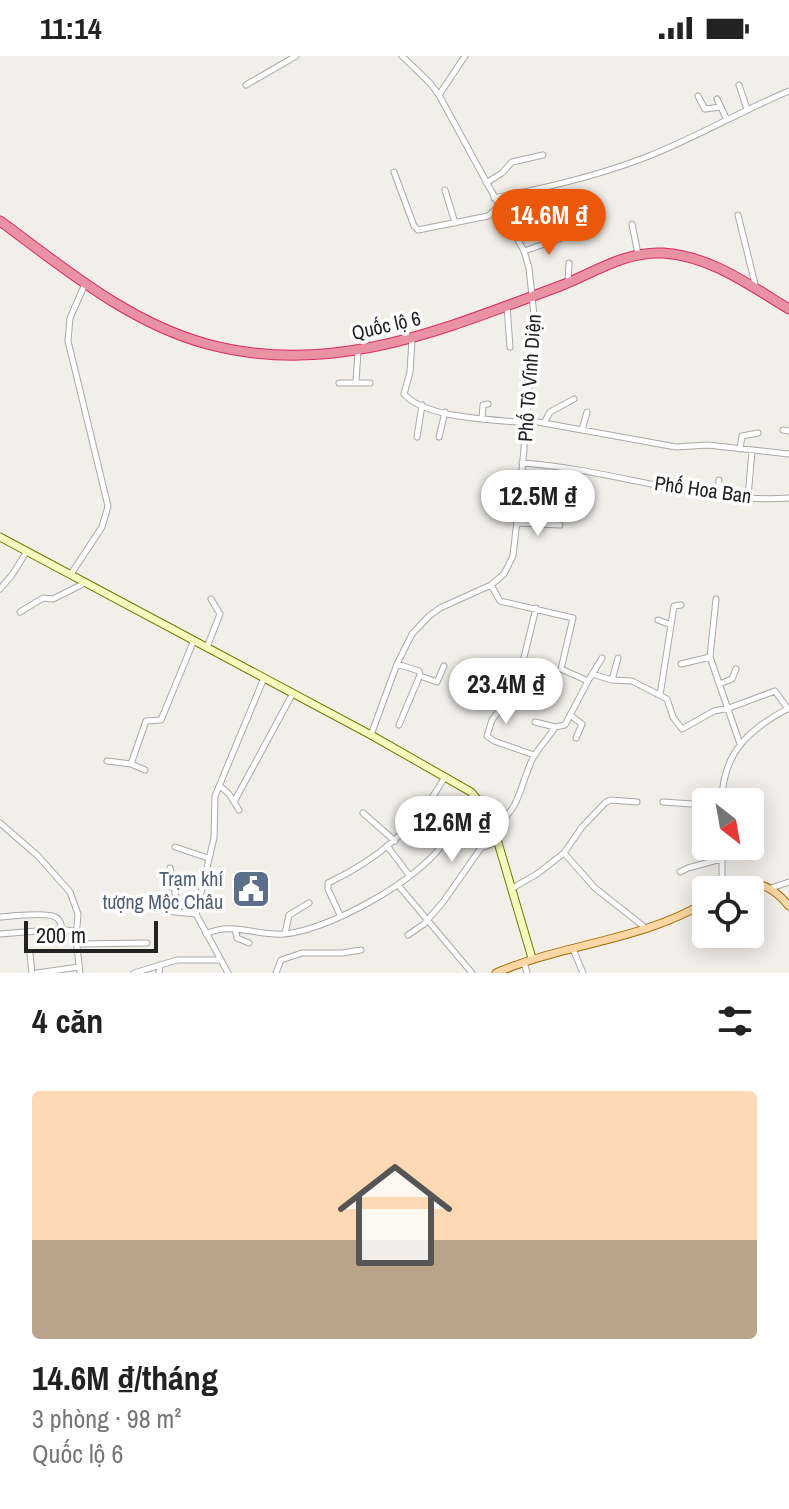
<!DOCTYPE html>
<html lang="vi">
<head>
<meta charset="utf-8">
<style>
	:root { --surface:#fff; --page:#f2f2f2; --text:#222; --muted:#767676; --line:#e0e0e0; --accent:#ea580c }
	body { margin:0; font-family:"Archivo Narrow",sans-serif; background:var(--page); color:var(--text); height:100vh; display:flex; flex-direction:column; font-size:30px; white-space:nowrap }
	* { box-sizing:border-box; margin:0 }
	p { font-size:26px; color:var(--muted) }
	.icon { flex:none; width:44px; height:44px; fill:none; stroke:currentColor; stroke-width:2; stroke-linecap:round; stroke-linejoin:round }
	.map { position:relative; height:917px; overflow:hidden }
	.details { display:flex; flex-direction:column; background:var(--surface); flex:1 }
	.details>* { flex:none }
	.needle { width:52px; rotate:149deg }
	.buttons { position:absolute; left:692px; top:732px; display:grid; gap:16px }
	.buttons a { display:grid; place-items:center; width:72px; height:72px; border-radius:8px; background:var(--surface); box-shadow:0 4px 20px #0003; font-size:40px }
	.scale { position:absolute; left:24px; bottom:20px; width:134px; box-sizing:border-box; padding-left:8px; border:4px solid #222; border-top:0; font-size:22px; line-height:28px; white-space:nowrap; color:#222; -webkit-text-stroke:6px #fff; paint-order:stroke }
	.price { position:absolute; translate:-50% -68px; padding:0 18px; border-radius:28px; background:#fff; color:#222; font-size:26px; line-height:52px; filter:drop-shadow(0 2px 4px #0008) }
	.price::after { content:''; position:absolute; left:50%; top:48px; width:24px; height:18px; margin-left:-12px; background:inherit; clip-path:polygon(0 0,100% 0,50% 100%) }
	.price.active { background:var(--accent); color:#fff }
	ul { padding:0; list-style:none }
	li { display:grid; align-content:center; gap:16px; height:424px; padding:0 32px }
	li+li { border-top:2px solid var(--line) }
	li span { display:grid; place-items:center; height:248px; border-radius:8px; color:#555 }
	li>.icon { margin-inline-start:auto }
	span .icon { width:144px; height:144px; fill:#fffc; stroke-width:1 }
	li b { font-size:34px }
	h2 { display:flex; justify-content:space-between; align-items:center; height:96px; padding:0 32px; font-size:34px }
	.status { display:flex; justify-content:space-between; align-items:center; height:56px; padding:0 40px; background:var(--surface); direction:ltr }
	.status svg { height:22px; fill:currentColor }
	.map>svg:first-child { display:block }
</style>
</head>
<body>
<div class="status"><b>11:14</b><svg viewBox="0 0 49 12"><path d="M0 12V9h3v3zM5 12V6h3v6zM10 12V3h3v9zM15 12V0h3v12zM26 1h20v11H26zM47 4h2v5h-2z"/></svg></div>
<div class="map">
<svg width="789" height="917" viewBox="0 0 789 917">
	<rect width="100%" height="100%" fill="#f2efe9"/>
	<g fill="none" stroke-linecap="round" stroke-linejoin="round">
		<g stroke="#a9a9a9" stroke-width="7">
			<path id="street" d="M246,29L296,0
				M739,29L747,53
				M439,39L465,0
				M698,40L705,53L721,51
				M717,43L726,62
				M394,116L414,170L418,174L488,160L499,150
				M486,127L502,117L512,106L543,99
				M445,134L455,167
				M494,142C547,132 598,120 649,100C697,81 741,55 789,35
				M738,159L756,232
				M632,168L638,198
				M524,195L565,181
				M568,226L569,207
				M507,250L510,291
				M412,283L410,316L404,338C426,363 493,363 526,367
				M356,326L358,295
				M339,327H370
				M482,363L483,349L488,348
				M527,364L676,391L708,389L789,398
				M544,367L550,356L574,343
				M582,374L587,356
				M783,374L789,375
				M417,381L422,349
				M439,381L445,356
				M740,393L742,380L758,377
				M522,407C611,413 700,448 789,442
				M520,434L549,435L551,439L550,450
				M505,435L520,437
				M718,438L719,424
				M748,441L752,395
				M517,467L560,469
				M71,518L102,471L108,450L68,285L70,262L85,228
				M491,529L500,545L573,562L561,613L588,625L565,669L555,671C548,683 538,692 532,704C520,729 520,756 493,770
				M0,533L12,519L27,495
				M716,543L710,601L740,688
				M20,556L43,542L53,543L85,527
				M658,564L671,569
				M207,591L220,558L211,543
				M397,608L419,615L420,619L399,669
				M681,608L710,601
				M592,618L612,624L632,625L667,643L673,661L682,673L714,655L729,652L775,635L788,653
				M420,620L437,626L444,610
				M519,622L536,552
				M612,624L618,602
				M588,625L602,602
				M506,628L498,656L492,664L487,680L494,685L534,699
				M719,628L732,623L736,613
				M660,639L674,550L681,549
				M570,659L582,668L576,682
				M535,666L555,671
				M371,679L397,608L412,578L429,560L440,552L491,529L504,518L513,500L520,437L535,269L529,212L524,195L439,39L430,27L402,0
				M107,705L131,708L145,714
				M131,708L146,665L161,664L194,584
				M220,730L229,738L239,754
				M234,746L293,637
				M663,746L706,749
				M722,746C722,697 749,673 789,652
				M363,757L395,785
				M0,767L38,800L70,836L78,858L76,882L80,917
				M722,790V834
				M175,791L208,802
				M388,791L409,819
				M564,797L595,832L647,873
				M170,812L179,856
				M680,816L688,812L721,803
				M164,827L174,832
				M398,829L472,917
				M771,832L789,826
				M511,833L537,818L564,797L582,771L605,747L610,744L637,746
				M165,855L196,858
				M340,859L328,833V827C379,803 417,770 445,721
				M0,861C11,860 46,856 55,861C60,863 61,868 62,873
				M235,873L237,882L249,887
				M0,878L62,873L77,876
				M206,878C231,865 257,880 284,878C327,875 417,825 442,789C449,779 450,760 453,748
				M285,878L289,859L309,847
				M408,879L424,868L443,846L481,792L497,786
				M77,888L147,887
				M573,893L583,917
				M30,898L32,917
				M524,906L527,917
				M37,917L79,911
				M134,917L177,904H219
				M159,917L160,909
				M228,917L196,858L214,782L215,740L264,622
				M276,917L281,904L302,897H342L361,894"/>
		</g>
		<g stroke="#707d05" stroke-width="9">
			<path id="secondary" d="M0,481L371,679L471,736L483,750L494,773L532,902"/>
		</g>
		<g stroke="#a06b00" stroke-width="9">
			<path id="primary" d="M726,834C752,821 771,828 789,850
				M496,917C565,887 641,885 706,846"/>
		</g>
		<g stroke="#dc2a67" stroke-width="11">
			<path id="highway" d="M0,165C64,212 129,267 207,288C333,322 444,273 560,230C594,217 624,195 663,197C711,200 749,229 789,253"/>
		</g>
		<use href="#street" stroke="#fff" stroke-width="5"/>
		<use href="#secondary" stroke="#f7fabf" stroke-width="7"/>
		<use href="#primary" stroke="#fcd6a4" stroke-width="7"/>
		<use href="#highway" stroke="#e892a2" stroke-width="9"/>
	</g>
	<defs>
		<g id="civic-square" transform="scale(2)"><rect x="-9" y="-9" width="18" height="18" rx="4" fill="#5c6f8a" stroke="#fff"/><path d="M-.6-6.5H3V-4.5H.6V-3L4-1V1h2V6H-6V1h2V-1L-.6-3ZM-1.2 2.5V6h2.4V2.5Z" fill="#fff"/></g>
	</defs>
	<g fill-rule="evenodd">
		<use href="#civic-square" x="251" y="833"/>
	</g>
	<g text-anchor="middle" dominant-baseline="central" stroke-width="7" stroke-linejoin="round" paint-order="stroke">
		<g font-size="20" fill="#222" stroke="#fff">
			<text transform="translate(386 269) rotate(-13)">Quốc lộ 6</text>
			<text transform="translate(529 322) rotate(-86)">Phố Tô Vĩnh Diện</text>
			<text transform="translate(703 433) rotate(8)">Phố Hoa Ban</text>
		</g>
		<g font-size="20" fill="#4e5e75" stroke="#fff" text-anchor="end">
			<text x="223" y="822">Trạm khí<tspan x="223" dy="23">tượng Mộc Châu</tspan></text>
		</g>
	</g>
</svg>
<div class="buttons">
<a><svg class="needle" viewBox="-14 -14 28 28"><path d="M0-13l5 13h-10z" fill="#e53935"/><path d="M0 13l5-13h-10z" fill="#767676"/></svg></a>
<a><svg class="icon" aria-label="locate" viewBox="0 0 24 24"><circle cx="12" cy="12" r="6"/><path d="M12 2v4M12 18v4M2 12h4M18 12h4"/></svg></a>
</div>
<div class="scale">200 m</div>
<b class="price active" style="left:549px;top:201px">14.6M ₫</b>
<b class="price" style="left:538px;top:482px">12.5M ₫</b>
<b class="price" style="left:506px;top:670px">23.4M ₫</b>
<b class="price" style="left:452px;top:808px">12.6M ₫</b>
</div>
<section class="details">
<h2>4 căn<svg class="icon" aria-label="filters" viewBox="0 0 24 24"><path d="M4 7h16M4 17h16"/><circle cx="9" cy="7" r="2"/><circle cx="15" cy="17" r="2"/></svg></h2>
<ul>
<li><span style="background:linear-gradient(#ffd9b3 60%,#b9a48a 0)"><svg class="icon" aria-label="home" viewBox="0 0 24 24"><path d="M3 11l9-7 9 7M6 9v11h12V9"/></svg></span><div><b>14.6M ₫/tháng</b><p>3 phòng · 98 m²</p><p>Quốc lộ 6</p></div></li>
</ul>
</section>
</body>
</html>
